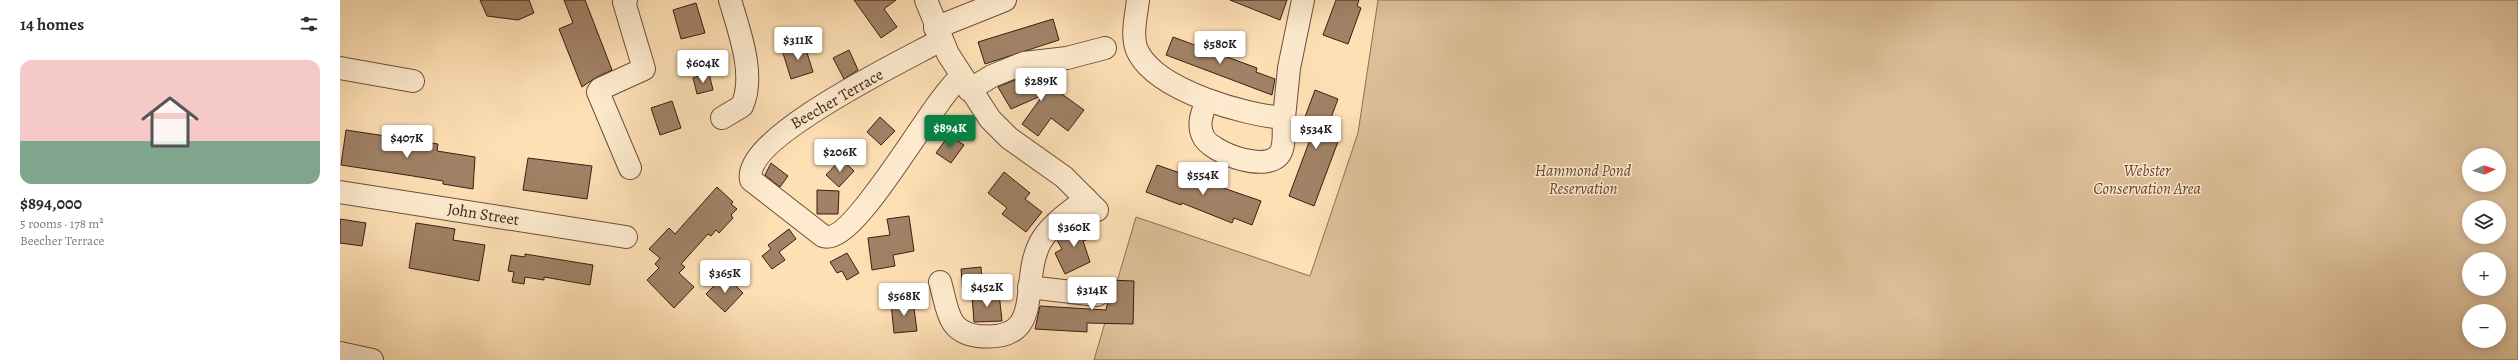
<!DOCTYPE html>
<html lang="en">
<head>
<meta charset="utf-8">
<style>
	:root { --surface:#fff; --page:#f2f2f3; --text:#2b2b33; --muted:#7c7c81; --line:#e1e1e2; --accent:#0b8043 }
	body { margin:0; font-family:Alegreya,serif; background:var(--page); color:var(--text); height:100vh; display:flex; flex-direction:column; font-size:15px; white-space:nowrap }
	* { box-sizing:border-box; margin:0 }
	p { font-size:13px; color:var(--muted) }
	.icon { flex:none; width:22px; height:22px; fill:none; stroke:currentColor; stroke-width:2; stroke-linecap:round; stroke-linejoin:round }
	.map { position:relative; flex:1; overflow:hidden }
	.details { display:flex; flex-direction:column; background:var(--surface); width:340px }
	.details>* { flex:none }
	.needle { width:26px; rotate:86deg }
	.fabs { position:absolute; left:2122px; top:148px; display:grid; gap:8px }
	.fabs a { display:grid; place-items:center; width:44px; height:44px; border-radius:50%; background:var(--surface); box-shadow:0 2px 10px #0003; font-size:20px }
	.price { position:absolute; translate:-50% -34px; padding:0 9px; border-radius:4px; background:#fff; color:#222; font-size:13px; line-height:26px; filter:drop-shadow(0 1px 2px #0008) }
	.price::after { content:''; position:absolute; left:50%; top:24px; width:12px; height:9px; margin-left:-6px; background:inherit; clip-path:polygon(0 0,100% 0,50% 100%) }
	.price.current { background:var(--accent); color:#fff }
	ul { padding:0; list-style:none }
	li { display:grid; align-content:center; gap:8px; height:212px; padding:0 20px }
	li+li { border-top:1px solid var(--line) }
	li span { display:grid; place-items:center; height:124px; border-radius:12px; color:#555 }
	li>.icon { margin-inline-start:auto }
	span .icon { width:72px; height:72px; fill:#fffc; stroke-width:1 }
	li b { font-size:17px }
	h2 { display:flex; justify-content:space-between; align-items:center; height:48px; padding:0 20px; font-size:17px }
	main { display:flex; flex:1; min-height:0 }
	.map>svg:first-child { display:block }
</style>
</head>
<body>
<main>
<section class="details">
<h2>14 homes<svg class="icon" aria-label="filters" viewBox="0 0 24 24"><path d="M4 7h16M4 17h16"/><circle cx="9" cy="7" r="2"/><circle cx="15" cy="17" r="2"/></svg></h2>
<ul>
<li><span style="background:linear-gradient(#f6c9c9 65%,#7fa58c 0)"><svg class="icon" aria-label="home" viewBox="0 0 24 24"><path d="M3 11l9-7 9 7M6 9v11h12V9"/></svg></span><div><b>$894,000</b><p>5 rooms · 178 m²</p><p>Beecher Terrace</p></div></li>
</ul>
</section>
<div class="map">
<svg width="2178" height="360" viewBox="0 0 2178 360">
	<rect width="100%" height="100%" fill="#fee0b5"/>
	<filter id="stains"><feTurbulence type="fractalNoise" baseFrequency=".005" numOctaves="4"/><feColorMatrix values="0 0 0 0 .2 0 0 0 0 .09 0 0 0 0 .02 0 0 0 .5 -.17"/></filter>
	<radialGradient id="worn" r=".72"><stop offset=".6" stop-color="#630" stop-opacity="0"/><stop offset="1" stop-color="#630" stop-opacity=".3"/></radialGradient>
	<path fill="#ddbf99" stroke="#8d6e55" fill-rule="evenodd" d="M1038,0H2178V360H754L796,217L970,276L1018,133ZM2129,155H2159V185H2129ZM2129,207H2159V237H2129ZM2129,259H2159V289H2129ZM2129,311H2159V341H2129Z"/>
	<path fill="#a18266" stroke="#3d1d11" d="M140,0H189L194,13L178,20L147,16Z
		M224,0H245L272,70L255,78L242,87L219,29L233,23Z
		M514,0H556L544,9L557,27L541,38Z
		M890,0H947L940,20Z
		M996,0H1019L1017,6L1021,8L1008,44L983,35Z
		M356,3L365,33L341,39L333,10Z
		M713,19L719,40L645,64L638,42Z
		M833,37L917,68L916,72L935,79L932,95L826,55Z
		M464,43L473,72L451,79L442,50Z
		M509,50L518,70L504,79L493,58Z
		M711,72L719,92L744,110L728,131L711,118L698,136L682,124L703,95L671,109L658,87L687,75H690L692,79Z
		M369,73L373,90L357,94L353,78Z
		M975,90L998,99L985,134L999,139L974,206L949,196L974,129L962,125Z
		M332,101L341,128L320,135L311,108Z
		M540,117L555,131L541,145L527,132Z
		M6,130L98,144L97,151L135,157L133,189L103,184V181L73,176L1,165Z
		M609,135L624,145L611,163L596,153Z
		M188,158L252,166L247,199L183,190Z
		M501,159L514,171L499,187L486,175Z
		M431,163L448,176L440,187L425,175Z
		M817,165L921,201L912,225L894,218L892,223L842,203L841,205L806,192Z
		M664,172L690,193L685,199L702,212L686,232L662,214L667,208L648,193Z
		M377,187L393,202L391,204L397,209L391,215L393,218L379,233L376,230L371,236L368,234L341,264L345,267L339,273L354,287L334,308L307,280L319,268L315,264L320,258L309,249L329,228L335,234Z
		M477,190L499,191L498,214H477Z
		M569,216L574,251L553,255L555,266L532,270L528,238L550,235L547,219Z
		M0,219L26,223L22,246L0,243Z
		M742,219L751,238L743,241L750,262L725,274L715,253L722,249L717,240Z
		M76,223L115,229L113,240L145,245L139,281L69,268Z
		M449,229L456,239L439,252L445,260L432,269L422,256L431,249L428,245Z
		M507,253L519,273L507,280L502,271L497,273L490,262Z
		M185,254L253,265L250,285L204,277V280L185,277L184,284L172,282L174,272L168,271L171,255L185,257Z
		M641,267L643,295L623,296L621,269Z
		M385,275L403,293L385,312L366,294Z
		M767,280L794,281L793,324L747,323V332L695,329L700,306L766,310L769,296Z
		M659,293L662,321L634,322L632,296Z
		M573,301L577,331L554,333L551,303Z"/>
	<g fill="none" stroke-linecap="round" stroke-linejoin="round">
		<g stroke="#6d4e3a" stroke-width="24">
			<g id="minor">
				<path d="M286,0L284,2L304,69L260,89L258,92L290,168"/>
				<path d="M586,0L608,54L650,119L669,138L724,177L757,210"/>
				<path d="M798,0C796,17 790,39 799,54C820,91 904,115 944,118C943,128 945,140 942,149C934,177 870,153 863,136C857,123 863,111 867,100"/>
				<path d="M595,28L665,0"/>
				<path d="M601,40C567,59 402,137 411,180L483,236C515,248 592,99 621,77"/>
				<path d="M0,68L73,81"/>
				<path d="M629,90L652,76L684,63L727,58L765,48"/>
				<path d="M382,118L402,106C416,75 399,31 390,0"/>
				<path d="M944,118L949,68L963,0"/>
				<path id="s1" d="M0,192L286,237"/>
				<path d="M600,282C608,308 606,332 638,336C707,343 679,283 700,243C710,224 730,212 746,199"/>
				<path d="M689,287L757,295"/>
				<path d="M0,353L32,360"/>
			</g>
		</g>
		<use href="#minor" stroke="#feebcf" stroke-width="22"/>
	</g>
	<g text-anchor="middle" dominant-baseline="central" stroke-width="3" stroke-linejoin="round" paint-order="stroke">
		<g font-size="16" fill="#3d1d11" stroke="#feebcf">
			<text transform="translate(497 99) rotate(-30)">Beecher Terrace</text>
			<text stroke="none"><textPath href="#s1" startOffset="145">John Street</textPath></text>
		</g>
		<g font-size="16" font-style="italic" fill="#654633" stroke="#feebcf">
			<text x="1243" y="171">Hammond Pond<tspan x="1243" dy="18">Reservation</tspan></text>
			<text x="1807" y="171">Webster<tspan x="1807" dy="18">Conservation Area</tspan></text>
		</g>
	</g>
	<rect width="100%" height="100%" filter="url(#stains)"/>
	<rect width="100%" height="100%" fill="url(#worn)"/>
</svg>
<div class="fabs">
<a><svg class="needle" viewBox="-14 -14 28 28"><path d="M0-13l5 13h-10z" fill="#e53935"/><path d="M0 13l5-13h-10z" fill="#7c7c81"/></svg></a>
<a><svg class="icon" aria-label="layers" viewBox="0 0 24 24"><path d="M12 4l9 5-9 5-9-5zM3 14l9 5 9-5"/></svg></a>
<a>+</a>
<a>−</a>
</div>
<b class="price" style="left:458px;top:61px">$311K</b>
<b class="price" style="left:880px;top:65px">$580K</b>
<b class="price" style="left:363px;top:84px">$604K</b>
<b class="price" style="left:701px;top:102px">$289K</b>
<b class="price current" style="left:610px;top:149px">$894K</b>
<b class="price" style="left:976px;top:150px">$534K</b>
<b class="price" style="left:67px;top:159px">$407K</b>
<b class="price" style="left:500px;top:173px">$206K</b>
<b class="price" style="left:863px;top:196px">$554K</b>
<b class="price" style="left:734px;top:248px">$360K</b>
<b class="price" style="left:385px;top:294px">$365K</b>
<b class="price" style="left:647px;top:308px">$452K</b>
<b class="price" style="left:752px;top:311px">$314K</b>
<b class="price" style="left:564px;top:317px">$568K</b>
</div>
</main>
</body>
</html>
